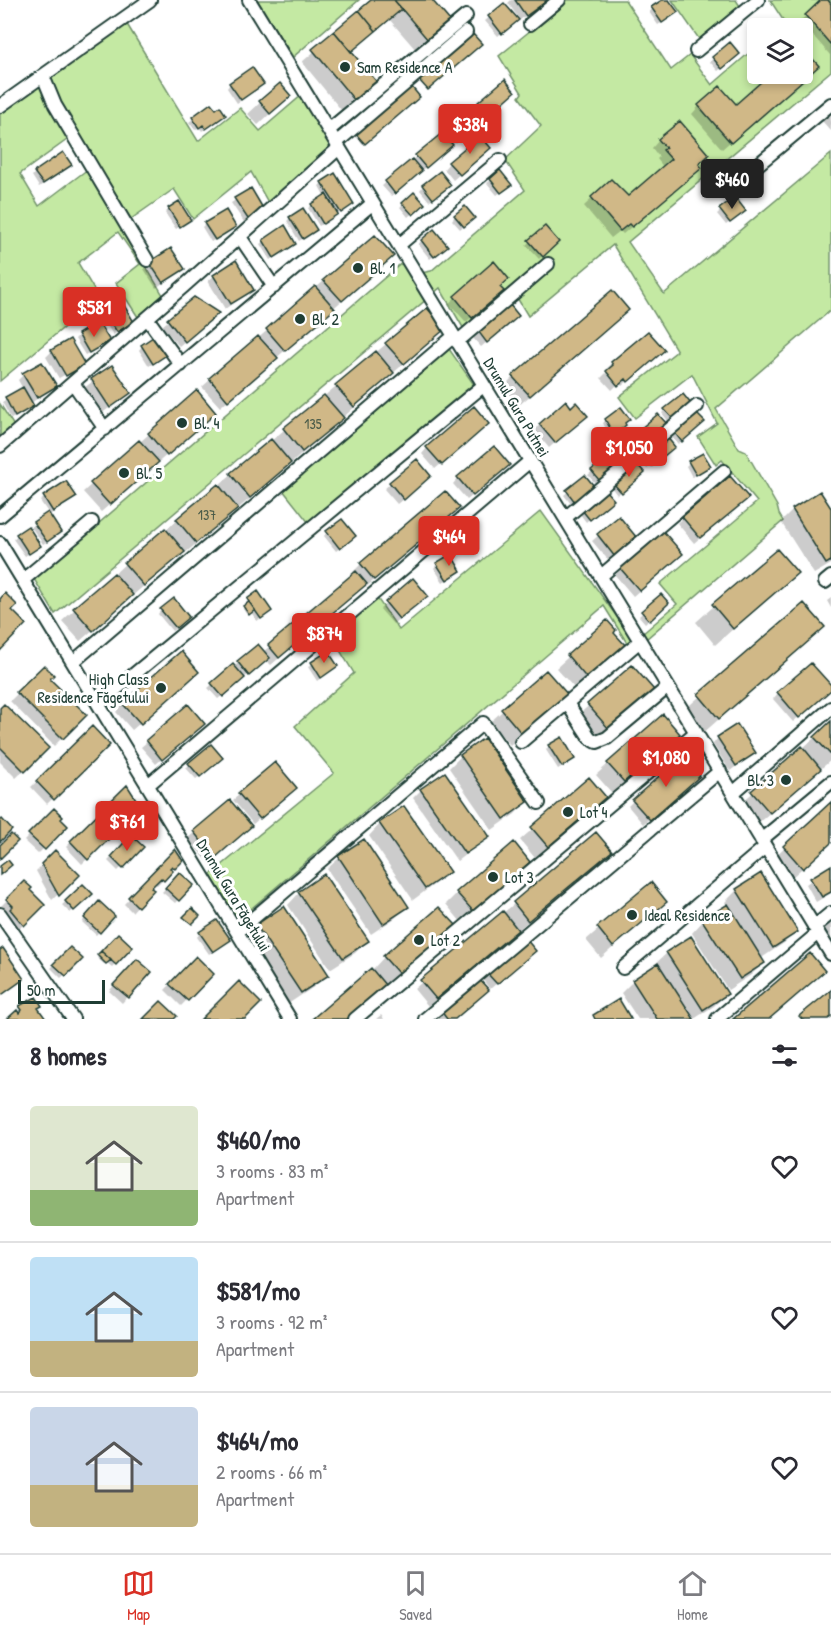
<!DOCTYPE html>
<html lang="en">
<head>
<meta charset="utf-8">
<style>
	:root { --surface:#fff; --page:#f2f2f3; --text:#2b2b33; --muted:#7c7c81; --line:#e1e1e2; --accent:#d93025 }
	body { margin:0; font-family:"Patrick Hand",sans-serif; background:var(--page); color:var(--text); height:100vh; display:flex; flex-direction:column; font-size:22px; white-space:nowrap }
	* { box-sizing:border-box; margin:0 }
	p { font-size:20px; color:var(--muted) }
	.icon { flex:none; width:33px; height:33px; fill:none; stroke:currentColor; stroke-width:2; stroke-linecap:round; stroke-linejoin:round }
	.map { position:relative; height:1019px; overflow:hidden }
	.panel { display:flex; flex-direction:column; background:var(--surface); flex:1 }
	.panel>* { flex:none }
	.buttons { position:absolute; left:747px; top:18px; display:grid; gap:12px }
	.buttons a { display:grid; place-items:center; width:66px; height:66px; border-radius:6px; background:var(--surface); box-shadow:0 3px 9px #0003; font-size:30px }
	.scale { position:absolute; left:18px; bottom:15px; width:87px; box-sizing:border-box; padding-left:6px; border:3px solid #1f3d34; border-top:0; font-size:16px; line-height:21px; white-space:nowrap; color:#1f3d34; -webkit-text-stroke:4px #fff; paint-order:stroke }
	.price { position:absolute; translate:-50% -51px; padding:0 14px; border-radius:6px; background:var(--accent); color:#fff; font-size:20px; line-height:39px; filter:drop-shadow(0 2px 3px #0008) }
	.price::after { content:''; position:absolute; left:50%; top:36px; width:18px; height:14px; margin-left:-9px; background:inherit; clip-path:polygon(0 0,100% 0,50% 100%) }
	.price.on { background:#222; color:#fff }
	ul { padding:0; list-style:none }
	li { display:flex; align-items:center; gap:18px; height:150px; padding:0 30px }
	li+li { border-top:2px solid var(--line) }
	li span { display:grid; place-items:center; flex:none; width:168px; height:120px; border-radius:6px; color:#555 }
	li>.icon { margin-inline-start:auto }
	span .icon { width:72px; height:72px; fill:#fffc; stroke-width:1 }
	li b { font-size:26px }
	h2 { display:flex; justify-content:space-between; align-items:center; height:72px; padding:0 30px; font-size:26px }
	.dock { display:flex; justify-content:space-around; align-items:center; height:84px; border-top:2px solid var(--line); background:var(--surface); font-size:16px; color:var(--muted) }
	.dock a { display:grid; justify-items:center; gap:3px }
	.dock .on { color:var(--accent) }
	.map>svg:first-child { display:block }
</style>
</head>
<body>
<div class="map">
<svg width="831" height="1019" viewBox="0 0 831 1019">
	<rect width="100%" height="100%" fill="#fff"/>
	<filter id="ink" filterUnits="userSpaceOnUse"><feTurbulence type="fractalNoise" baseFrequency=".0167" numOctaves="2"/><feDisplacementMap in="SourceGraphic" scale="12" xChannelSelector="R" yChannelSelector="G"/><feConvolveMatrix kernelMatrix="1 2 1 2 8 2 1 2 1" color-interpolation-filters="sRGB"/></filter>
	<g filter="url(#ink)">
		<path fill="#c4e9a3" stroke="#72936c" stroke-width="1.5" d="M256,0H359L293,57Z
			M568,0H625L671,70L690,55L712,85L757,46L758,74H802V28H778L785,23L770,0H831V71L628,242L664,294L831,154V310L716,409L739,449L746,452L777,506L779,514L783,521L632,651L604,606L238,920L210,875L334,773L295,726L354,673L331,636L377,598L399,630L541,511L634,641L677,604L660,584L757,502L722,460L716,465L698,437L717,423L692,374L635,418L619,397L677,351L613,245L528,316L513,291L465,331L440,288L55,614L34,579L404,261L411,275L431,271L525,190L505,160L541,126L519,97L522,93L499,56Z
			M672,0H736L740,6L699,39Z
			M125,21L198,141L240,108L260,131L302,95L334,150L269,204L251,172L193,219L174,189L131,219L78,132L20,174L39,206L88,169L163,295L138,317L116,283L140,264L118,232L78,263L99,298L0,381V112Z
			M449,349L475,386L309,523L283,490Z
			M0,404L14,426L0,438Z"/>
		<path fill="#0003" d="M374,0H430L436,32L416,50L389,19L369,36L350,53L363,94L342,111L302,62Z
			M511,0H546L520,20L508,3Z
			M665,0H667L672,16L658,25L649,12Z
			M823,0L831,6L830,55L800,21Z
			M504,5L513,23L498,36L485,21Z
			M735,57L718,71L710,62L713,58Z
			M809,73L722,149L692,114L699,106H735L773,74Z
			M230,84L259,88L237,103L227,88Z
			M279,85L289,96L258,125L248,114Z
			M411,88L418,97L363,144L355,136Z
			M510,95L484,117L476,106L479,103Z
			M211,105L220,118L202,131L199,127L195,130L189,122Z
			M472,109L478,123L391,196L382,186Z
			M831,113V131L822,121Z
			M659,140L697,165L692,175L623,234L620,231L611,238L584,206L611,181L628,198L664,168L657,159L659,157L652,148Z
			M483,154L453,180L444,169L449,163Z
			M66,168L39,187L32,176L35,173Z
			M491,180L506,188L497,195L487,183Z
			M322,183L353,204L319,226L308,208L325,197L319,186Z
			M423,186L445,188L429,201L420,190Z
			M250,190L258,214L244,222L231,203Z
			M414,194L423,204L408,217L400,207Z
			M734,199L740,214L726,225L717,214Z
			M169,209L186,223L176,229L165,213Z
			M455,216L469,221L460,229L452,220Z
			M290,218L316,230L299,241L287,221Z
			M205,224L234,227L211,242L202,227Z
			M544,228L557,242L539,259L526,245Z
			M434,231L442,249L430,259L418,244Z
			M264,241L291,247L270,260L260,244Z
			M150,263L183,268L156,288L144,269Z
			M494,263L499,287L496,296L466,322L449,303Z
			M384,264L220,407L202,387L324,281Z
			M214,276L252,290L225,309L208,281Z
			M194,299L212,319L179,346L162,326Z
			M509,307L511,322L481,347L473,338Z
			M105,313L132,321L113,335L102,317Z
			M615,322L517,407L501,389L513,377Z
			M443,329L278,475L184,554L183,552L80,641L62,621L125,564L386,344Z
			M647,333L657,356L622,386L619,383L612,390L601,378L608,371L606,369Z
			M79,335L104,344L85,355L75,339Z
			M142,346L163,357L149,366L139,350Z
			M52,351L83,364L79,369V367L59,378L60,380L46,357Z
			M112,367L129,393L101,414L84,388Z
			M23,375L55,386L31,403L32,406L29,409L11,419L2,402L23,389L18,380Z
			M197,392L207,420L101,512L83,492Z
			M685,408L668,421L662,413L665,410Z
			M696,415L699,426L678,444L671,436Z
			M606,420L623,424L621,429L610,437L603,423Z
			M580,421L549,448L534,430L540,425Z
			M661,427L645,441L638,433L641,430Z
			M482,429L435,469L422,454L427,448Z
			M637,448L620,462L614,454L617,450Z
			M669,451L647,469L641,461L645,458Z
			M609,457L612,468L595,483L588,475Z
			M416,461L424,482L397,504L384,489Z
			M689,463L706,469L692,477L686,466Z
			M502,471L467,500L453,484L458,478Z
			M639,476L617,495L611,487L614,484Z
			M585,477L588,489L571,504L564,495Z
			M65,483L71,500L48,516L56,536L43,544L31,527L49,514L40,501Z
			M445,493L450,516L366,587L364,585L271,665L266,660L218,699L208,688L233,666L234,667L238,663L263,652L355,573L353,572L361,564Z
			M608,503L586,522L580,514L583,511Z
			M741,503L694,543L677,523L683,518Z
			M793,510L831,511V564L814,574L781,522Z
			M619,518L630,544L609,561L592,541Z
			M28,528L36,549L25,556L13,539Z
			M327,532L351,540L336,551L324,536Z
			M663,533L676,559L633,596L615,575Z
			M776,551L796,573L715,645L696,622Z
			M437,564L456,574L443,582L434,568Z
			M413,580L420,601L393,624L380,609Z
			M661,596L667,603L645,623L639,616Z
			M831,598V608L827,601Z
			M248,600L267,614L257,621L251,612L247,615L243,609Z
			M803,605L823,627L701,735L682,712Z
			M161,610L184,621L172,631L158,614Z
			M607,622L612,633L625,647L577,691L556,668Z
			M328,653L336,666L317,681L308,667Z
			M44,667L48,679L85,715L54,746L10,701Z
			M632,667L640,701L596,740L576,717Z
			M546,672L554,706L510,745L490,722Z
			M190,680L132,730L116,712L123,704Z
			M831,688L793,722L773,699L778,693Z
			M188,707L197,729L156,764L141,747Z
			M0,710L47,748L16,778L0,762Z
			M831,723V760L757,824L740,804Z
			M92,728L108,745L47,804L31,787Z
			M678,734L612,793L596,775L608,764Z
			M718,738L754,753L730,771L713,744Z
			M549,746L574,759L558,769L546,750Z
			M461,756L526,802L515,814L492,830L449,768Z
			M217,762L196,779L186,768L190,764Z
			M275,764L289,793L253,824L233,800Z
			M589,780L604,797L535,858L520,840Z
			M692,781L643,824L628,806L633,801Z
			M126,787L140,807L82,864L66,847Z
			M421,790L488,837L457,861L413,798Z
			M230,802L244,832L208,862L188,838Z
			M831,804V842L790,879L772,859Z
			M54,810L59,819L66,826L38,854L24,841Z
			M380,824L448,872L436,883L413,900L369,836Z
			M596,834L598,862L428,1006L414,989Z
			M131,837L142,847L118,871L108,861Z
			M363,841L407,906L395,918L371,934L327,869L339,858Z
			M175,851L181,861L157,885L154,883L149,888L152,890L132,912L124,904Z
			M55,852L78,875L52,900L36,871Z
			M831,866V893L816,902L806,884Z
			M517,873L461,922L446,904L457,893Z
			M179,874L192,885L175,903L162,892Z
			M760,875L796,932L784,943L760,959L763,963L751,975L728,990L692,933L703,921L727,906L725,902L737,890Z
			M24,883L28,890L43,905L17,931L5,916L9,913L1,906Z
			M651,884L665,902L601,958L586,940Z
			M83,886L91,894L70,913L62,905Z
			M299,893L367,941L355,953L330,969L288,905Z
			M99,903L113,917L96,935L82,922Z
			M283,908L327,975L315,986L288,1004L245,938L256,926Z
			M831,921V944L820,931Z
			M200,933L226,943L209,954L197,937Z
			M118,935L131,947L112,967L106,962L104,964L97,958Z
			M442,937L373,997L314,1019L373,969L384,957Z
			M70,949L81,959L61,978L51,968Z
			M667,953L726,994L714,1006L694,1019H638L621,993L633,981L656,966L655,964Z
			M529,956L490,989L482,979L487,973Z
			M196,958L212,974L181,1006L165,990Z
			M132,966L150,972L122,1003L109,991Z
			M479,981L454,1019H437L442,1013Z
			M381,1015L384,1019H376Z"/>
		<path fill="#d0b887" stroke="#1f3d34" stroke-width="1.5" d="M371,0H394L402,9L376,31L359,10Z
			M394,0H432L450,21L428,40Z
			M515,0H548L526,16Z
			M662,0H669L678,12L662,23L651,7Z
			M821,0H828L831,4V45L805,15Z
			M504,3L519,20L502,34L488,16Z
			M359,10L376,31L351,52L334,31Z
			M334,31L377,82L355,101L312,49Z
			M473,34L482,44L428,90L419,80Z
			M730,42L740,54L722,69L712,57Z
			M802,47L819,66L731,143L698,105L720,86L736,104L770,74H802Z
			M252,67L264,84L241,100L229,83Z
			M505,79L515,92L489,115L478,102Z
			M280,83L291,96L270,114L259,101Z
			M411,86L420,97L365,144L355,133Z
			M211,103L216,109L220,106L226,115L206,129L203,125L199,128L192,117Z
			M472,107L483,119L456,142L446,129Z
			M680,121L709,155L699,164L702,168L632,227L629,224L620,231L591,197L611,179L628,196L671,159L663,150L666,148L658,139Z
			M442,133L453,145L426,168L415,155Z
			M480,135L491,148L460,175L448,162Z
			M63,152L72,165L43,184L34,172Z
			M412,159L422,171L395,194L385,181Z
			M500,170L512,185L501,193L490,179Z
			M440,171L451,185L433,199L422,185Z
			M335,173L354,204L341,213L321,182Z
			M251,188L264,210L248,219L234,198Z
			M414,192L425,204L413,215L402,203Z
			M326,194L338,214L323,224L311,204Z
			M735,197L746,211L730,223L719,209Z
			M179,201L191,220L180,227L168,208Z
			M465,206L475,218L464,227L454,215Z
			M303,208L317,230L303,239L289,217Z
			M226,210L236,227L215,240L204,223Z
			M285,225L296,244L274,258L263,240Z
			M545,226L559,242L543,257L528,240Z
			M434,229L448,246L434,257L421,240Z
			M375,235L394,256L342,301L323,280Z
			M171,248L185,269L163,283L149,262Z
			M236,260L254,290L231,304L213,275Z
			M494,261L509,279L500,287L504,291L472,318L454,296Z
			M315,286L335,309L285,351L266,329Z
			M612,290L629,310L530,396L512,376Z
			M194,297L219,313L185,342L167,319Z
			M122,302L134,322L117,332L104,312Z
			M510,305L519,316L487,343L478,331Z
			M427,308L445,329L404,364L385,343Z
			M98,322L110,341L89,353L78,334Z
			M648,331L665,350L628,382L626,379L618,386L606,371L613,365L611,362Z
			M156,335L168,354L153,364L141,345Z
			M258,336L278,358L228,401L209,378Z
			M70,339L85,365L66,376L51,350Z
			M376,351L394,373L354,407L335,385Z
			M42,362L57,386L37,398L22,373Z
			M112,365L131,393L110,408L91,379Z
			M23,387L34,406L15,417L5,397Z
			M197,390L216,413L167,456L148,433Z
			M683,394L691,404L673,419L664,409Z
			M324,395L344,418L302,452L283,428Z
			M566,400L571,407L576,402L588,416L555,443L539,424Z
			M474,406L489,424L442,465L426,447Z
			M621,407L630,419L625,423L626,425L614,435L605,419Z
			M696,413L705,422L682,442L674,432Z
			M658,414L667,424L649,439L640,429Z
			M634,435L642,445L624,460L616,449Z
			M667,437L675,447L652,466L644,457Z
			M271,439L291,463L250,498L230,473Z
			M139,440L159,462L110,505L90,483Z
			M494,446L510,465L473,496L457,477Z
			M703,453L711,466L696,475L688,461Z
			M610,455L618,465L599,480L591,470Z
			M417,459L431,476L404,500L389,482Z
			M636,463L645,473L622,493L613,483Z
			M585,475L594,486L575,502L566,490Z
			M730,476L749,498L700,538L682,517Z
			M66,481L77,497L53,512L43,496Z
			M218,484L238,509L196,543L176,519Z
			M605,490L614,500L590,520L582,510Z
			M445,491L460,508L374,580L360,563Z
			M820,491L831,508V561L826,564L792,509Z
			M48,512L61,532L47,542L33,522Z
			M619,516L637,538L615,557L597,534Z
			M342,519L356,536L340,549L326,531Z
			M28,526L41,546L29,554L16,534Z
			M165,528L185,552L144,586L124,563Z
			M663,531L683,554L640,591L620,568Z
			M777,549L798,573L733,629L712,604Z
			M451,554L461,571L447,580L436,563Z
			M356,571L367,584L279,658L268,645Z
			M114,573L133,595L93,631L73,608Z
			M413,578L428,596L399,619L385,602Z
			M258,591L272,611L261,619L247,599Z
			M5,593L17,605L12,610L26,624L0,651V599Z
			M661,594L669,603L650,621L641,611Z
			M174,598L189,617L176,628L160,609Z
			M249,602L255,610L249,615L243,606Z
			M804,603L825,627L719,719L698,694Z
			M607,620L616,630L614,633L627,647L589,681L567,655Z
			M258,644L270,658L249,676L237,661Z
			M181,651L199,672L141,724L122,703Z
			M328,651L338,666L321,678L311,662Z
			M811,663L831,685V690L799,718L777,692Z
			M233,664L245,678L223,697L211,683Z
			M44,665L54,675L50,679L87,715L63,739L16,692Z
			M632,665L654,690L609,729L587,704Z
			M546,670L568,695L522,734L501,709Z
			M4,704L49,748L25,772L0,747V708Z
			M188,704L205,724L162,760L146,740Z
			M663,714L680,734L624,782L607,763Z
			M831,721V755L814,737Z
			M737,724L756,753L736,766L717,737Z
			M92,726L110,745L54,800L36,781Z
			M562,737L575,759L562,767L548,745Z
			M484,738L528,802L504,819L460,755Z
			M211,744L223,758L200,777L188,763Z
			M802,746L821,769L770,813L751,791Z
			M682,756L700,776L650,820L632,800Z
			M275,762L297,788L260,819L238,793Z
			M445,772L490,837L465,854L420,789Z
			M589,777L606,797L548,847L531,827Z
			M127,785L141,807L88,860L70,841Z
			M230,800L252,826L215,858L193,831Z
			M831,802V843L803,869L783,846Z
			M404,806L450,872L425,889L379,823Z
			M54,808L63,817L61,819L68,826L45,850L28,834Z
			M2,819L12,830L0,842V821Z
			M596,832L612,851L528,921L513,902Z
			M11,834L18,841L0,859V845Z
			M131,835L144,847L123,869L111,857Z
			M364,839L409,907L383,924L338,856Z
			M514,842L530,862L473,911L456,892Z
			M175,849L183,861L175,869L172,866L170,868L173,871L164,881L161,878L151,888L154,890L138,907L128,897Z
			M55,850L80,875L59,896L41,864Z
			M8,860L12,865L0,875V866Z
			M831,865V892L822,897L810,878Z
			M179,872L194,885L179,901L165,888Z
			M761,873L798,932L773,948L736,889Z
			M324,874L369,941L343,958L298,892Z
			M24,881L32,888L30,890L45,905L24,926L10,909L13,906L6,899Z
			M651,882L667,902L613,947L597,927Z
			M83,884L93,894L74,911L65,901Z
			M99,901L115,916L100,933L84,918Z
			M728,904L765,963L740,979L702,920Z
			M284,906L329,975L301,993L256,925Z
			M439,907L456,925L399,974L383,956Z
			M192,908L200,916L192,924L183,917Z
			M503,911L518,930L436,999L420,980Z
			M217,920L231,940L213,952L199,932Z
			M118,933L133,947L116,965L101,951Z
			M691,936L728,994L703,1010L666,952Z
			M526,939L536,951L497,984L486,972Z
			M70,947L83,959L66,976L53,964Z
			M3,948L24,979L0,996V950Z
			M101,951L111,960L106,964L97,955Z
			M810,953L825,971L769,1019H733Z
			M196,956L214,974L188,1001L169,984Z
			M137,959L152,972L129,998L113,985Z
			M658,963L694,1019H657L632,980Z
			M371,968L386,986L348,1019H312Z
			M479,979L489,990L455,1019H447L441,1011Z
			M239,981L261,1003L245,1019H201Z
			M831,990V1017L828,1019H802L799,1016Z
			M36,997L42,1006L38,1008L46,1019H7L17,1010L19,1013L22,1010L19,1006Z
			M619,999L631,1019H595L593,1015Z
			M161,1001L177,1016L174,1019H143Z"/>
		<g fill="none" stroke-linecap="round" stroke-linejoin="round">
			<g stroke="#1f3d34" stroke-width="16">
				<path id="minor" d="M249,0L831,954
					M530,24L559,0
					M696,51L758,0
					M43,76L55,105L147,260
					M0,106L150,0
					M329,130L466,16
					M336,143L466,32
					M732,186L831,104
					M240,237L274,287
					M399,245L500,160
					M147,318L181,365
					M457,342L548,264
					M73,383L105,429
					M0,446L184,286L339,148
					M0,516L373,203
					M565,518L697,406
					M0,543L290,1019
					M601,576L724,471
					M23,580L92,522
					M825,582L831,577
					M73,662L454,336
					M567,703L590,738L597,742L607,738L668,687
					M98,704L484,385
					M521,742L640,641
					M148,785L530,461
					M733,793L831,708
					M761,840L831,782
					M0,914L73,1019
					M814,927L831,913
					M237,932L483,723L539,803
					M623,968L765,847
					M355,1019L696,732
					M425,1019L720,771
					M717,1019L818,933"/>
			</g>
			<use href="#minor" stroke="#fff" stroke-width="12"/>
		</g>
	</g>
	<g fill="#1f3d34" stroke="#fff" stroke-width="2">
		<circle cx="345" cy="67" r="6"/>
		<circle cx="358" cy="268" r="6"/>
		<circle cx="300" cy="319" r="6"/>
		<circle cx="182" cy="423" r="6"/>
		<circle cx="124" cy="473" r="6"/>
		<circle cx="161" cy="688" r="6"/>
		<circle cx="786" cy="780" r="6"/>
		<circle cx="568" cy="812" r="6"/>
		<circle cx="493" cy="877" r="6"/>
		<circle cx="632" cy="915" r="6"/>
		<circle cx="419" cy="940" r="6"/>
	</g>
	<g text-anchor="middle" dominant-baseline="central" stroke-width="6" stroke-linejoin="round" paint-order="stroke">
		<g font-size="14" fill="#4b5c49">
			<text x="313" y="423">135</text>
			<text x="207" y="514">137</text>
		</g>
		<g font-size="16" fill="#1f3d34" stroke="#fff" text-anchor="start">
			<text x="357" y="67">Sam Residence A</text>
			<text x="370" y="268">Bl. 1</text>
			<text x="312" y="319">Bl. 2</text>
			<text x="194" y="423">Bl. 4</text>
			<text x="136" y="473">Bl. 5</text>
			<text x="149" y="679" text-anchor="end">High Class<tspan x="149" dy="18">Residence Făgetului</tspan></text>
			<text x="774" y="780" text-anchor="end">Bl. 3</text>
			<text x="580" y="812">Lot 4</text>
			<text x="505" y="877">Lot 3</text>
			<text x="644" y="915">Ideal Residence</text>
			<text x="431" y="940">Lot 2</text>
		</g>
		<g font-size="16" fill="#1f3d34" stroke="#fff">
			<text transform="translate(517 407) rotate(59)">Drumul Gura Putnei</text>
			<text transform="translate(234 895) rotate(59)">Drumul Gura Făgetului</text>
		</g>
	</g>
</svg>
<div class="buttons">
<a><svg class="icon" aria-label="layers" viewBox="0 0 24 24"><path d="M12 4l9 5-9 5-9-5zM3 14l9 5 9-5"/></svg></a>
</div>
<div class="scale">50 m</div>
<b class="price" style="left:470px;top:155px">$384</b>
<b class="price on" style="left:732px;top:210px">$460</b>
<b class="price" style="left:94px;top:338px">$581</b>
<b class="price" style="left:629px;top:478px">$1,050</b>
<b class="price" style="left:449px;top:567px">$464</b>
<b class="price" style="left:324px;top:664px">$874</b>
<b class="price" style="left:666px;top:788px">$1,080</b>
<b class="price" style="left:127px;top:852px">$761</b>
</div>
<section class="panel">
<h2>8 homes<svg class="icon" aria-label="filters" viewBox="0 0 24 24"><path d="M4 7h16M4 17h16"/><circle cx="9" cy="7" r="2"/><circle cx="15" cy="17" r="2"/></svg></h2>
<ul>
<li><span style="background:linear-gradient(#dfe7d0 70%,#8fb573 0)"><svg class="icon" aria-label="home" viewBox="0 0 24 24"><path d="M3 11l9-7 9 7M6 9v11h12V9"/></svg></span><div><b>$460/mo</b><p>3 rooms · 83 m²</p><p>Apartment</p></div><svg class="icon" aria-label="heart" viewBox="0 0 24 24"><path d="M12 20l-8-8c-3-5 5-10 8-4 3-6 11-1 8 4z"/></svg></li>
<li><span style="background:linear-gradient(#bfe0f5 70%,#c2b280 0)"><svg class="icon" aria-label="home" viewBox="0 0 24 24"><path d="M3 11l9-7 9 7M6 9v11h12V9"/></svg></span><div><b>$581/mo</b><p>3 rooms · 92 m²</p><p>Apartment</p></div><svg class="icon" aria-label="heart" viewBox="0 0 24 24"><path d="M12 20l-8-8c-3-5 5-10 8-4 3-6 11-1 8 4z"/></svg></li>
<li><span style="background:linear-gradient(#c9d6e8 65%,#c2b280 0)"><svg class="icon" aria-label="home" viewBox="0 0 24 24"><path d="M3 11l9-7 9 7M6 9v11h12V9"/></svg></span><div><b>$464/mo</b><p>2 rooms · 66 m²</p><p>Apartment</p></div><svg class="icon" aria-label="heart" viewBox="0 0 24 24"><path d="M12 20l-8-8c-3-5 5-10 8-4 3-6 11-1 8 4z"/></svg></li>
</ul>
</section>
<nav class="dock">
<a class="on"><svg class="icon" aria-label="map" viewBox="0 0 24 24"><path d="M3 6l6-2 6 2 6-2v14l-6 2-6-2-6 2zM9 4v14M15 6v14"/></svg>Map</a>
<a><svg class="icon" aria-label="saved" viewBox="0 0 24 24"><path d="M7 4h10v16l-5-4-5 4z"/></svg>Saved</a>
<a><svg class="icon" aria-label="home" viewBox="0 0 24 24"><path d="M3 11l9-7 9 7M6 9v11h12V9"/></svg>Home</a>
</nav>
</body>
</html>
